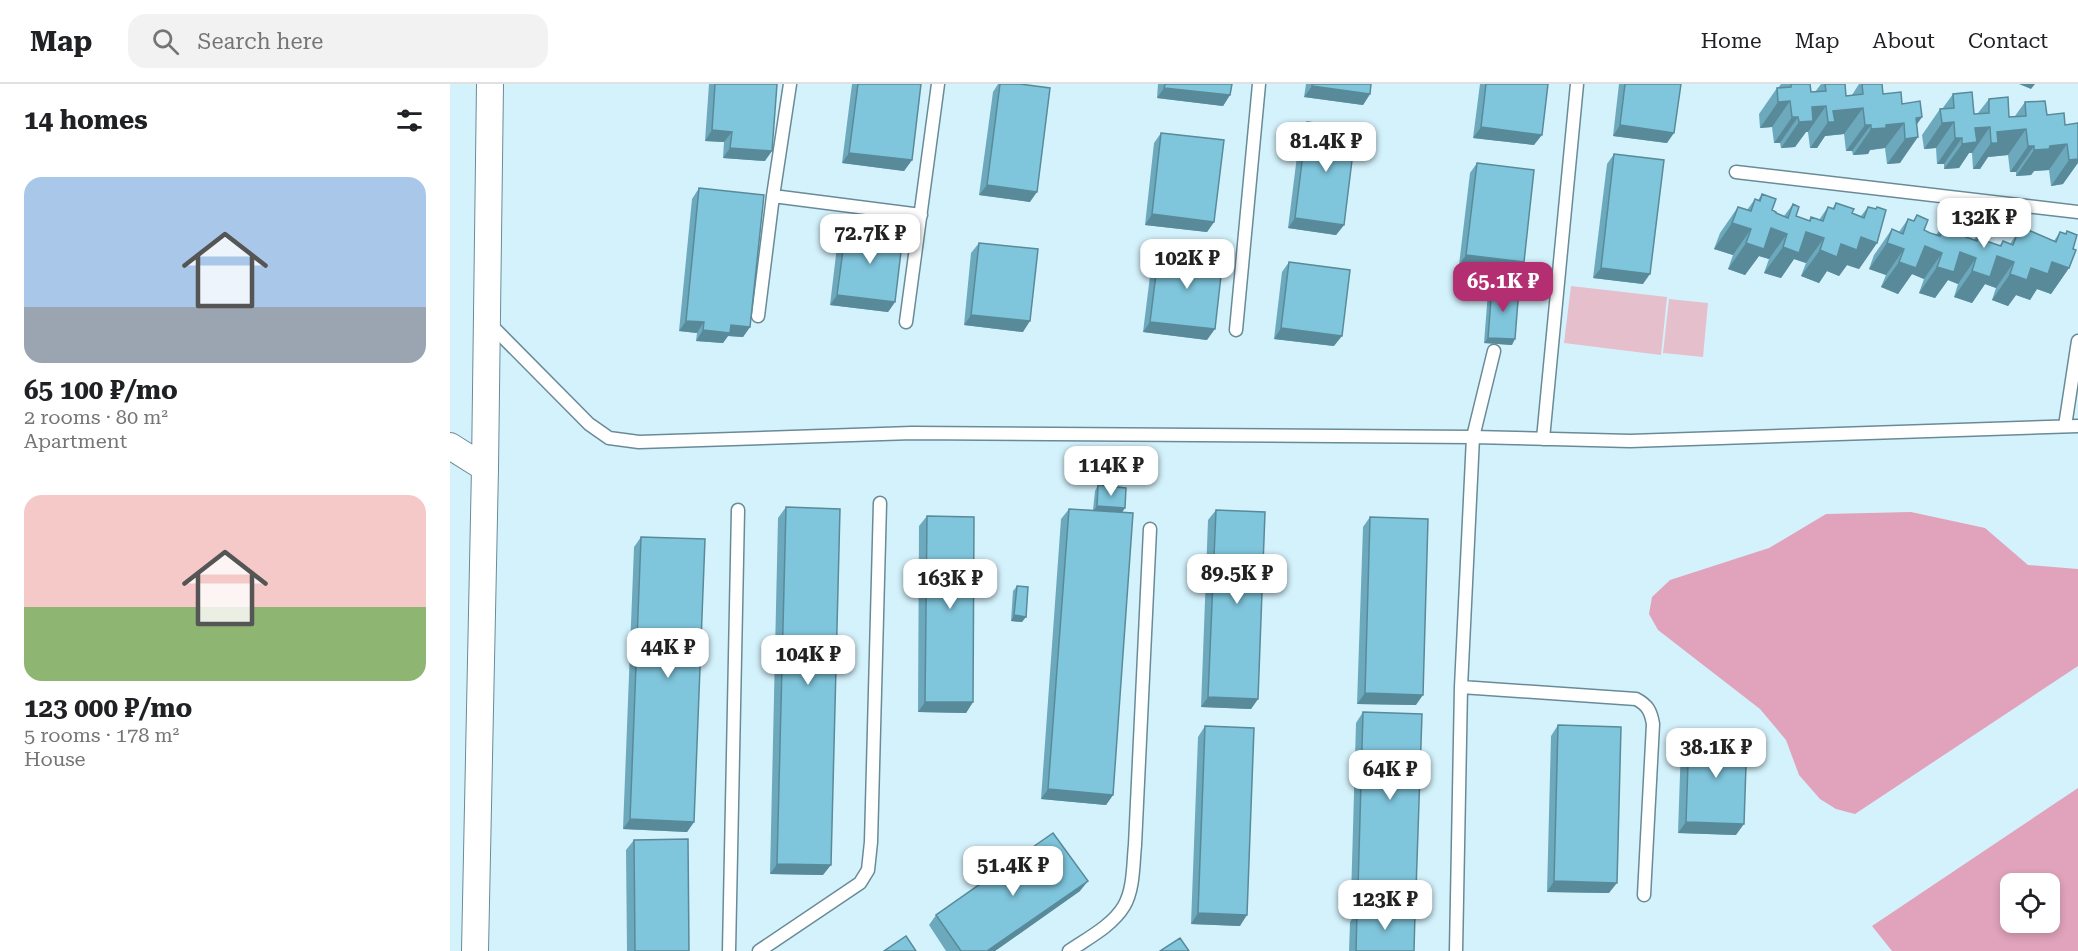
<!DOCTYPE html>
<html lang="en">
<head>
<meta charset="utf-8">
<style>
	:root { --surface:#fff; --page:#f2f2f2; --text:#202124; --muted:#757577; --line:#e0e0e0; --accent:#b42e72 }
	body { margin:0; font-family:"Roboto Serif",serif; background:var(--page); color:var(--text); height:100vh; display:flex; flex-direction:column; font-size:22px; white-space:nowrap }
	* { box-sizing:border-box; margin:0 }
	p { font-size:20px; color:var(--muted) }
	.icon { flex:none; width:33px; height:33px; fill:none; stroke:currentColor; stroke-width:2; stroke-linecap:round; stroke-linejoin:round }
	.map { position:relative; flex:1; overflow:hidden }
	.details { display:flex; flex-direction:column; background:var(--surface); width:450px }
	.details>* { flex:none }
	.buttons { position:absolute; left:1550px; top:789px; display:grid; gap:12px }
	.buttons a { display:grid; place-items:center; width:60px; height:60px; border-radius:12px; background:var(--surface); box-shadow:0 3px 9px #0003; font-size:30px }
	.price { position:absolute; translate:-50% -51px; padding:0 14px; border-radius:12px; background:#fff; color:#222; font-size:20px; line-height:39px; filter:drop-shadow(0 2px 3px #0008) }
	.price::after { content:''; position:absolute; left:50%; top:36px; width:18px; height:14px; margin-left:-9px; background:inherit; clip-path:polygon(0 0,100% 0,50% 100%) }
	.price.active { background:var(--accent); color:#fff }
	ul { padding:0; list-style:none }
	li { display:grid; align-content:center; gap:12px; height:318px; padding:0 24px }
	li span { display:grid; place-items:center; height:186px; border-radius:18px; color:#555 }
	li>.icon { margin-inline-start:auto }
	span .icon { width:108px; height:108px; fill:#fffc; stroke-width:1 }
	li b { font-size:26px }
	h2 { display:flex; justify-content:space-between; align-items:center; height:72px; padding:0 24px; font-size:26px }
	header { display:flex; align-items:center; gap:36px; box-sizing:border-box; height:84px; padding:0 30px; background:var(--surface); border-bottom:2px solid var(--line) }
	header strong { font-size:28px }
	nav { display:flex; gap:33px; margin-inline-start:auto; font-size:21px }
	.search { width:420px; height:54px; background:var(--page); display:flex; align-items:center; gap:15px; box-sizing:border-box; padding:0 21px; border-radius:18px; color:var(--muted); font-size:22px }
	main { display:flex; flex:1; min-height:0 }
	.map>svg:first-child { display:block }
</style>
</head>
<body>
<header>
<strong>Map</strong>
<div class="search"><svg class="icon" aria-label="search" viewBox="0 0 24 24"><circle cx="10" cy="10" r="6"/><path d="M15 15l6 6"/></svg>Search here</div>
<nav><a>Home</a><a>Map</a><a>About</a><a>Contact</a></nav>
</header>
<main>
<section class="details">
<h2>14 homes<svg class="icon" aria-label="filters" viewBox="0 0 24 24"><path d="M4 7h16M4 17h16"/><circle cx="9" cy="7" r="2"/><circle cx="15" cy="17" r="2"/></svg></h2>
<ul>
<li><span style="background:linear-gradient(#a9c7e8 70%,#9aa5b1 0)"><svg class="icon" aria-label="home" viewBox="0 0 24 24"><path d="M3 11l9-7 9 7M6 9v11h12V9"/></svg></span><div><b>65 100 ₽/mo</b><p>2 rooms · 80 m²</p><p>Apartment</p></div></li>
<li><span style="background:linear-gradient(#f6c9c9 60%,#8fb573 0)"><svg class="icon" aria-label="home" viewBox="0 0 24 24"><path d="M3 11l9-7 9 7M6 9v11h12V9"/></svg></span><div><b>123 000 ₽/mo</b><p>5 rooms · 178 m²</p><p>House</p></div></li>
</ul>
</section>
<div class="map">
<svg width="1628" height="867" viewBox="0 0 1628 867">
	<rect width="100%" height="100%" fill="#d4f2fc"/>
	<path fill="#e6bfcd" d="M1121,202L1217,213L1211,271L1114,259Z
		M1219,215L1258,219L1253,273L1213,269Z"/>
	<path fill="#e0a3bb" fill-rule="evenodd" d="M1461,428L1535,444L1578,481L1628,485V582L1405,730L1386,725L1370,715L1349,691L1336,656L1310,625L1208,546L1199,530L1202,513L1220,496L1319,464L1376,430Z
		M1628,704V867H1442L1422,842ZM1560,800H1599V838H1560Z"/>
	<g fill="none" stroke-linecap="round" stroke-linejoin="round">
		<g stroke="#698b97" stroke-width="15">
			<path id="service" d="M1286,88L1628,128
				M323,112L471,131
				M308,232L323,112L340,0
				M38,238L139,340L159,354L189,358L462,349L1023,353L1180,357L1628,342
				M456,238L488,0
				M786,246L809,0
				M1615,342L1628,257
				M1093,355L1127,0
				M1011,603L1186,615C1198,621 1201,628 1203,640L1194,811
				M279,867L288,426
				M309,867L410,799L418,786L421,758L430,419
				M619,867C638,854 662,842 674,822C684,805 683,780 685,761L700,445
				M1006,867L1011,603L1023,353L1044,267"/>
		</g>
		<g stroke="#698b97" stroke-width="28">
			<path id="minor" d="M0,362L35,384
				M25,867L35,384L40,0"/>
		</g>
		<use href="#service" stroke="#fff" stroke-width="12"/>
		<use href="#minor" stroke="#fff" stroke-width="26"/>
	</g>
	<path fill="#6da9bd" d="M259,0H327L315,77L273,74L274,58L255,57Z
		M402,0H471L462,76L454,87L392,79Z
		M548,0H570L580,118L529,111L543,8Z
		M708,0H782L780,11L773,22L707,14Z
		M856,0H921L920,10L913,21L854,13Z
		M1030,0H1098L1084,61L1023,54Z
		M1169,0H1231L1217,59L1163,52Z
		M1331,0H1360L1361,8H1365L1371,0H1395L1396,12L1402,11L1409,0H1432L1433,10L1452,20L1472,33L1467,40L1450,79L1437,80L1435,64L1420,66L1418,70L1403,71L1402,67H1396L1394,50L1375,52L1367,64H1360L1358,48H1356L1345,63L1331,64L1330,59H1324L1322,43L1310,44L1309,30L1327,4H1328Z
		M1503,10L1524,30L1528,29L1539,15L1559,33L1565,32L1575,18L1615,41L1628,39L1613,100L1601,102L1599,86L1584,87L1581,91L1566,92V88H1560L1558,71L1538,73L1530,85H1523L1522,69H1519L1509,84L1494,85V80H1487L1486,64L1474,65L1472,51L1490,25H1492Z
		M857,38L894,141L886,151L838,144L850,48Z
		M711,49L764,138L757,148L695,141L704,59Z
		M1164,70L1193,200L1143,194L1157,80Z
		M1027,79L1074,178L1066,188L1009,181L1020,89Z
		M249,104L300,243L293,253L278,252L273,259L246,257L247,249L229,247L242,115Z
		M1312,110L1322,126L1326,129L1334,132L1343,120L1346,132L1359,137L1361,133L1369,136L1378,123L1382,125L1386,119L1402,129L1411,132L1418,123L1425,125L1427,123V159L1409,185L1397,181L1389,192L1377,187L1369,199L1351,192L1356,179L1344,175L1331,194L1314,189L1319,175L1309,172L1295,191L1278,185L1283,171L1264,165L1270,149L1288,123L1297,126L1305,115L1308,116Z
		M1467,131L1474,146L1486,151L1495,139L1500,141L1504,136L1516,153L1524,156L1532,143L1536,157L1549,162L1553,157L1560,160L1568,148L1573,150L1576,145L1604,157L1610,148L1615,150L1617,147L1623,165L1619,184L1601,210L1587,205L1580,216L1566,211L1558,222L1542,216L1546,204L1535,200L1522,219L1504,213L1508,200L1498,196L1485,214L1469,209L1474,195L1462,190L1448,210L1431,203L1436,191L1419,185L1424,171L1442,145L1449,148L1458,135L1463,137Z
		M396,144L445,218L438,228L380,221L388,154Z
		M529,159L573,248L514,241L521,169Z
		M709,166L757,256L693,248L702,176Z
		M839,178L884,262L824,255L832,188Z
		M1042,202L1062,261L1034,259L1038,208Z
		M648,401L675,424L672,428L663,711L656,721L591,715L611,435L619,425L643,426L645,407Z
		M336,423L373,791L320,790L328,434Z
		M766,426L808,615L801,625L751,623L758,436Z
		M477,432L523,618L516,629L468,628L469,442Z
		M920,433L966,621L907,620L913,443Z
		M191,453L244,738L237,748L173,745L184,463Z
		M567,502L572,538L561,537L563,507Z
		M913,628L959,816L901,814L906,639Z
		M1108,641L1159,809L1097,808L1101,652Z
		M755,642L790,842L741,840L748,653Z
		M1239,650L1286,751L1228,749L1231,661Z
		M184,756L239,867H177L176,766Z
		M630,807L545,867H496L479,841L486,831Z
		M907,827L964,867H899L900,838Z"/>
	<path fill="#598a9a" d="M1569,0H1585L1581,5Z
		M862,2L920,10L913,21L854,13Z
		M714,4L780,11L773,22L707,14Z
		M1340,17L1322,43L1310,44L1328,18Z
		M1376,22L1358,48H1356L1345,63L1331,64L1349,38L1362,23Z
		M1413,24L1394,50L1375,52L1367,64H1360L1378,38L1383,27Z
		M1342,33H1348L1330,59H1324Z
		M1472,33L1457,54L1468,53L1450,79L1437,80L1455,55L1466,34Z
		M1504,38L1486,64L1474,65L1492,39Z
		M1454,39L1435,64L1420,66L1418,70L1403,71L1421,45L1436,41Z
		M1170,41L1224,49L1217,59L1163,52Z
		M1415,41H1421L1402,67H1396Z
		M1031,43L1092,51L1084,61L1023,54Z
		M1540,43L1522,69H1519L1509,84L1494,85L1512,60L1525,44Z
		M1576,45L1558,71L1538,73L1530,85H1523L1541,59L1547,48Z
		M262,46L282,48L274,58L255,57Z
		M1505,54H1512L1494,80H1487Z
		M1617,60L1599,86L1584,87L1581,91L1566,92L1584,66L1600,62Z
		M1578,62H1584L1566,88H1560Z
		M280,64L322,67L315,77L273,74Z
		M399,69L462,76L454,87L392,79Z
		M1628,75V79L1613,100L1601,102L1619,76Z
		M537,101L587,108L580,118L529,111Z
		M702,130L764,138L757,148L695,141Z
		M845,134L894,141L886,151L838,144Z
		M1282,139L1301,145L1283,171L1264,165Z
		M1321,144L1337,150L1319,175L1309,172L1295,191L1278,185L1296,159Z
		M1356,148L1374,154L1356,179L1344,175L1331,194L1314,189L1333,163Z
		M1411,153L1427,159L1409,185L1397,181L1389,192L1377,187L1369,199L1351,192L1370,166Z
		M1437,159L1454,165L1436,191L1419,185Z
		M1475,162L1492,169L1474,195L1462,190L1448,210L1431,203L1449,178Z
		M1510,168L1526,174L1508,200L1498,196L1485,214L1469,209L1487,183Z
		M1016,171L1074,178L1066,188L1009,181Z
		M1547,172L1564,178L1546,204L1535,200L1522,219L1504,213L1522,187Z
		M1602,178L1619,184L1601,210L1587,205L1580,216L1566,211L1558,222L1542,216L1560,190Z
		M1151,184L1200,190L1193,200L1143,194Z
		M387,211L445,218L438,228L380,221Z
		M521,231L580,237L573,248L514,241Z
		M236,237L254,238L247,249L229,247Z
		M700,238L765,245L757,256L693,248Z
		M281,241L300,243L293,253L278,252L273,259L246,257L253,246Z
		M831,244L892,252L884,262L824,255Z
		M1038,254L1065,255L1062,261L1034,259Z
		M647,422L675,424L671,430L643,427Z
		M564,531L576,533L572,538L561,537Z
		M915,609L973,611L966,621L907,620Z
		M758,613L808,615L801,625L751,623Z
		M475,618H523L516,629L468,628Z
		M598,705L663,711L656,721L591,715Z
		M180,735L244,738L237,748L173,745Z
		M1236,738L1294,740L1286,751L1228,749Z
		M327,780L381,781L373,791L320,790Z
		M638,797L630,807L545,867H537Z
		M1104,797L1167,799L1159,809L1097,808Z
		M908,804L966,806L959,816L901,814Z
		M748,829L797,831L790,842L741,840Z"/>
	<path fill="#7fc5dc" stroke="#598a9a" stroke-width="1.5" d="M265,0H327L322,67L280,64L282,48L262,46Z
		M408,0H471L462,76L399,69Z
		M550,0H570L600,4L587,108L537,101Z
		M715,0H782L780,11L714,4Z
		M862,0H921L920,10L862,2Z
		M1036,0H1098L1092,51L1031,43Z
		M1175,0H1231L1224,49L1170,41Z
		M1341,0H1360L1361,8L1376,7L1375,0H1395L1396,12L1413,10L1412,0H1432L1433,10L1451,8L1452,20L1470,17L1472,33L1466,34L1468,53L1455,55L1454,39L1436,41V44L1421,45V41H1415L1413,24L1383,27L1385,38H1378L1376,22L1362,23L1363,37L1349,38L1348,33H1342L1340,17L1328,18L1327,4L1341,3Z
		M1522,8L1524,30L1539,29V15L1558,13L1559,33L1576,32L1575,18L1595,17L1597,31L1614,29L1615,41L1628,39V75L1619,76L1617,60L1600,62L1599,65L1584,66V62H1578L1576,45L1547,48L1548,59H1541L1540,43L1525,44L1527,58L1512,60V54H1505L1504,38L1492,39L1490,25L1504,24L1503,10Z
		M857,38L906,44L894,141L845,134Z
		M711,49L774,56L764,138L702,130Z
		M1164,70L1214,76L1200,190L1151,184Z
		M1027,79L1084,86L1074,178L1016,171Z
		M249,104L314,111L300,243L281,241L280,249L253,246L254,238L236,237Z
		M1312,110L1326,115L1322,126L1326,128V129L1338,134L1343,120L1349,123L1346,132L1360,137L1361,133L1373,137L1378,123L1384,125L1386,119L1404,125L1402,129L1414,134L1418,123L1426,125L1427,123L1436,126L1427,159L1411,153L1407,166L1391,160L1387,173L1370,166L1374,154L1356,148L1349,169L1333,163L1337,150L1321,144L1314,165L1296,159L1301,145L1282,139L1288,123L1301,127L1305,115L1310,117Z
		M1467,131L1478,136L1474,146L1480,149L1490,152L1495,139L1502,141L1504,136L1517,141L1514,151L1516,153L1527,157L1532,143L1540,146L1536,157L1551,162L1553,157L1563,161L1568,148L1574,150L1576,145L1606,158L1610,148L1616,150L1617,147L1627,151L1623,165L1626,166L1619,184L1602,178L1598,190L1581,184L1577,196L1560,190L1564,178L1547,172L1540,193L1522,187L1526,174L1510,168L1504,188L1487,183L1492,169L1475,162L1466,184L1449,178L1454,165L1437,159L1442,145L1453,150L1458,135L1464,137Z
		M396,144L453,151L445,218L387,211Z
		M529,159L588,165L580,237L521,231Z
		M709,166L773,174L765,245L700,238Z
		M839,178L900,186L892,252L831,244Z
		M1042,202L1069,204L1065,255L1038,254Z
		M648,401L676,404L675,424L647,422Z
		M336,423L390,425L381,781L327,780Z
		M619,425L683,429L663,711L598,705Z
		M766,426L815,428L808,615L758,613Z
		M477,432L524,433L523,618H475Z
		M920,433L978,435L973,611L915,609Z
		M191,453L255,455L244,738L180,735Z
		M567,502L578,503L576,533L564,531Z
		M913,628L972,630L966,806L908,804Z
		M1108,641L1171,643L1167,799L1104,797Z
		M755,642L804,644L797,831L748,829Z
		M1239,650L1297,652L1294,740L1236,738Z
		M603,749L638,797L537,867H511L486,831Z
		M238,755L239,867H185L184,756Z
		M907,827L965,829L964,867H906Z
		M456,852L466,867H434Z
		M730,854L739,867H710Z"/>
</svg>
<div class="buttons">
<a><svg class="icon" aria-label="locate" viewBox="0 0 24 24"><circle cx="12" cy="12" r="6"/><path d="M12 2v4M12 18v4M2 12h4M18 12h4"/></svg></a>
</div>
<b class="price" style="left:876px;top:89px">81.4K ₽</b>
<b class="price" style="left:1534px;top:165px">132K ₽</b>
<b class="price" style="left:420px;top:181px">72.7K ₽</b>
<b class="price" style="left:737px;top:206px">102K ₽</b>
<b class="price active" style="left:1053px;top:229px">65.1K ₽</b>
<b class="price" style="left:661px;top:413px">114K ₽</b>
<b class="price" style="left:787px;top:521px">89.5K ₽</b>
<b class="price" style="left:500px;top:526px">163K ₽</b>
<b class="price" style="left:218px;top:595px">44K ₽</b>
<b class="price" style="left:358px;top:602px">104K ₽</b>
<b class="price" style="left:1266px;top:695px">38.1K ₽</b>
<b class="price" style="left:940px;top:717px">64K ₽</b>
<b class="price" style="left:563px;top:813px">51.4K ₽</b>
<b class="price" style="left:935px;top:847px">123K ₽</b>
</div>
</main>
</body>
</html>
